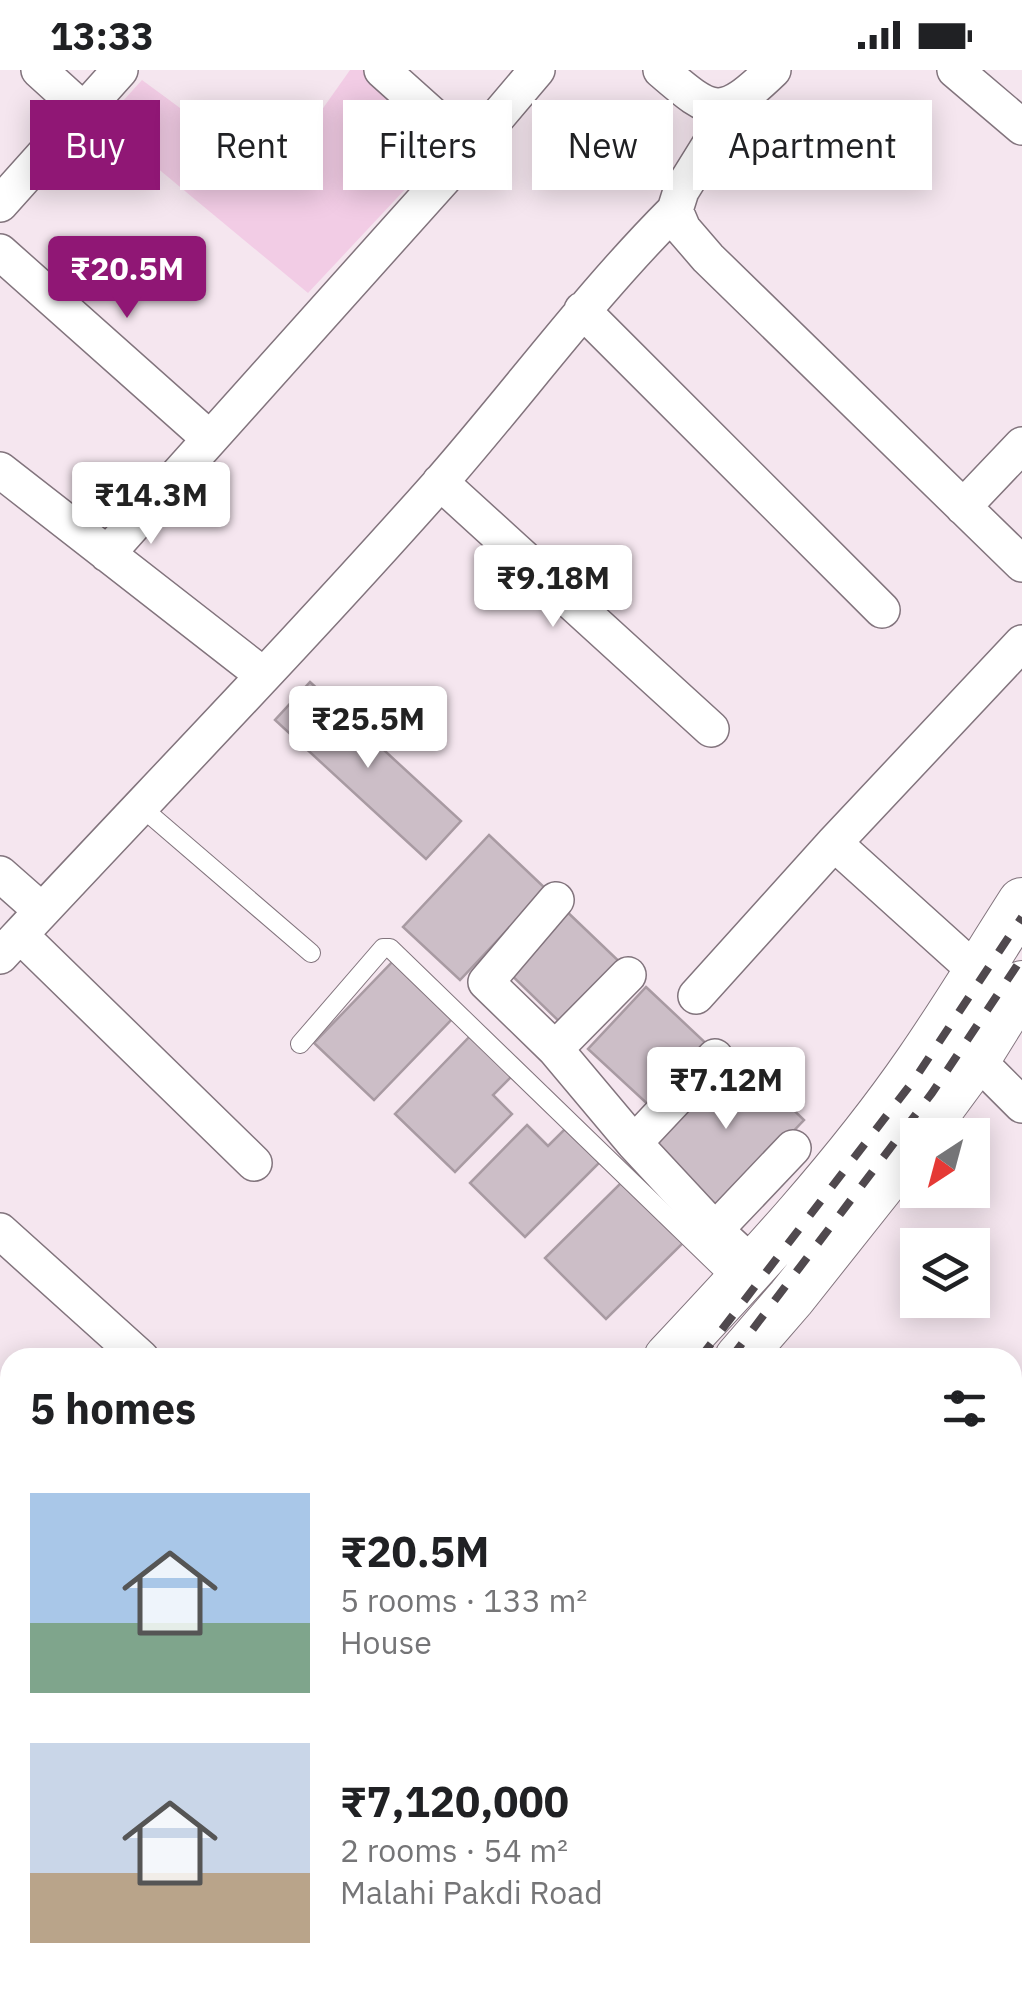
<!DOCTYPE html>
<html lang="en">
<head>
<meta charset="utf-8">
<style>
	:root { --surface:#fff; --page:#f6f6f6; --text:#202124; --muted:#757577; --accent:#901775 }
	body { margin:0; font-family:"IBM Plex Sans",sans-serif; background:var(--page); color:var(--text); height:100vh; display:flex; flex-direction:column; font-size:38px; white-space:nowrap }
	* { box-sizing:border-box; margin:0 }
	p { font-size:32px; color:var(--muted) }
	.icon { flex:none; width:55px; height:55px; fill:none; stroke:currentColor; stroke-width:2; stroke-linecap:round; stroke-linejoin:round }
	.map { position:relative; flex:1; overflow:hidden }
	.details { position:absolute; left:0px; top:1278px; width:1022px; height:642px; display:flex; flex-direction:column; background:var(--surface); border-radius:30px 30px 0 0; box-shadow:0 5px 25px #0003 }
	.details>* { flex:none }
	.hud { position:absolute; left:30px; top:30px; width:962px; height:90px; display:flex; gap:20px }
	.needle { width:65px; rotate:216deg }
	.fabs { position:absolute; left:900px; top:1048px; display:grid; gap:20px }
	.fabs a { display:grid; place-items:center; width:90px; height:90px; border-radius:0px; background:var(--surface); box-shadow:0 5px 25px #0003; font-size:50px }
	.price { position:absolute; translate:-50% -85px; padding:0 22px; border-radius:10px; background:#fff; color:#222; font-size:32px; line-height:65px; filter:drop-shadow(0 2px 5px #0008) }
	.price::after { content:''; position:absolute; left:50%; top:60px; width:30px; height:22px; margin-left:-15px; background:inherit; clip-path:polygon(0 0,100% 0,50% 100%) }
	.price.on { background:var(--accent); color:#fff }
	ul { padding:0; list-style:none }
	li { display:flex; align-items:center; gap:30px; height:250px; padding:0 30px }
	li span { display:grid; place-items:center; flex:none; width:280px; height:200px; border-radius:0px; color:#555 }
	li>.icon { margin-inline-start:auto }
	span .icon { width:120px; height:120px; fill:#fffc; stroke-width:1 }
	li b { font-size:42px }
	h2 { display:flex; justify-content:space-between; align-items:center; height:120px; padding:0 30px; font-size:42px }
	.pill { padding:0 35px; border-radius:0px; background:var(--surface); box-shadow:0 5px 25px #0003; font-size:35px; line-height:90px }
	.pill.on { background:var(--accent); color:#fff }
	.status { display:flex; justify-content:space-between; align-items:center; height:70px; padding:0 50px; background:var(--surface); direction:ltr }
	.status svg { height:28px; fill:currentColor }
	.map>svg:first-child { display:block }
</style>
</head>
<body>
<div class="status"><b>13:33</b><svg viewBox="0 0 49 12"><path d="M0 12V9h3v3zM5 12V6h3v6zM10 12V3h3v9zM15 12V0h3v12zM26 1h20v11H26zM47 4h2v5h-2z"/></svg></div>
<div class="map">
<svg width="1022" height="1919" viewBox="0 0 1022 1919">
	<rect width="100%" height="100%" fill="#f5e6ef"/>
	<path fill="#f2cce5" d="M350,0H369L440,82L308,223L103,53L142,10L248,88L285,37L314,51Z"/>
	<path fill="#ccbec7" stroke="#a89aa2" stroke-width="2.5" d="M310,612L461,751L426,789L275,650Z
		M489,765L546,819L460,910L403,857Z
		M561,836L626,898L567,959L503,897Z
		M396,888L456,945L374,1030L314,973Z
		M646,917L712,979L654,1040L588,979Z
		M473,963L514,1004L493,1025L512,1044L455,1102L395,1044Z
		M735,983L804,1050L718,1140L649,1073Z
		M527,1055L548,1076L567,1057L601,1091L525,1167L470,1113Z
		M625,1109L686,1170L606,1249L545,1188Z"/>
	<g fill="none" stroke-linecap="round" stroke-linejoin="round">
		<g stroke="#82747d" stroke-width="20">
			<path id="lane" d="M140,736L311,883
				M300,974L383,878H390L737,1214"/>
		</g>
		<g stroke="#82747d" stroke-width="38">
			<path id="street" d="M39,0L83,40
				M661,0C714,46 721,50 773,0
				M955,0L1022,57
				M735,34L681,121L675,140L683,159L708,188L1022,494
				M470,79L537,0
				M0,134L120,0
				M0,182L210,369
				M582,240L882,540
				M0,400L263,605
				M440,412L711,659
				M963,437L1022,375
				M107,484L470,79L382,0
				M834,773L977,902
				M0,804L42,841
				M556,830L486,912L555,979L634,1073L715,1160L754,1196
				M20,865L254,1093
				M0,886C146,729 296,575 438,415C518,324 589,226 675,140
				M696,926L834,773L1022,573
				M555,979L628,905
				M976,989L1022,1035
				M634,1073L715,987
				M715,1160L793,1078
				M0,1161L141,1288
				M0,1414L10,1403
				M6,1728L10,1731
				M1012,1833L1022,1827
				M0,1841L10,1850
				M78,1910L88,1919
				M782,1910L796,1919
				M889,1919L901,1910"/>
		</g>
		<g stroke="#82747d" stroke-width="50">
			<path id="secondary" d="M920,1065L976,989L1022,915
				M668,1288C756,1194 846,1098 919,992C955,940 988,885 1022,832
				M739,1288L791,1228L918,1068
				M214,1919L221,1910
				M272,1919L279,1910"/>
		</g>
		<use href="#lane" stroke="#fff" stroke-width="18"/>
		<use href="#street" stroke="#fff" stroke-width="35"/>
		<use href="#secondary" stroke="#fff" stroke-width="48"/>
		<path stroke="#50494e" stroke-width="8" stroke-dasharray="18 18" stroke-linecap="butt" d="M700,1288L914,1010L1022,847
			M731,1288L932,1023L1022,888
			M206,1919L212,1910
			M243,1919L250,1910"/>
	</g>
</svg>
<div class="fabs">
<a><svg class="needle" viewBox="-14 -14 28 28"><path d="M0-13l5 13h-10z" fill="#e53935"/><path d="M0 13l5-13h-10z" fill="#757577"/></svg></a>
<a><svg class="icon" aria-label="layers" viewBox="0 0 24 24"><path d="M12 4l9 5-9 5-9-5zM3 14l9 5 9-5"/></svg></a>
</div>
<b class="price on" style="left:127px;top:251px">₹20.5M</b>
<b class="price" style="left:151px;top:477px">₹14.3M</b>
<b class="price" style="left:553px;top:560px">₹9.18M</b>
<b class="price" style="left:368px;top:701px">₹25.5M</b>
<b class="price" style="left:726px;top:1062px">₹7.12M</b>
<div class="hud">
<a class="pill on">Buy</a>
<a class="pill">Rent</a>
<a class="pill">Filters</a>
<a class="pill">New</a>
<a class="pill">Apartment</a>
</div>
<section class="details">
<h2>5 homes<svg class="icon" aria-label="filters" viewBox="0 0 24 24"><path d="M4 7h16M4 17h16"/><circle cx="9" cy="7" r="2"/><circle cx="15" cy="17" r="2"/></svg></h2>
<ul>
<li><span style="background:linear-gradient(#a9c7e8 65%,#7fa58c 0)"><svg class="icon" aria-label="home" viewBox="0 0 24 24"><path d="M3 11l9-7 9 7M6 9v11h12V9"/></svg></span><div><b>₹20.5M</b><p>5 rooms · 133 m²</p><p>House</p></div></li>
<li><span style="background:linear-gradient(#c9d6e8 65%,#b9a48a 0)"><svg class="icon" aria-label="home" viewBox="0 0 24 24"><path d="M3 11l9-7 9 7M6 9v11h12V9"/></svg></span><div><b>₹7,120,000</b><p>2 rooms · 54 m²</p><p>Malahi Pakdi Road</p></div></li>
</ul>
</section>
</div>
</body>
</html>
